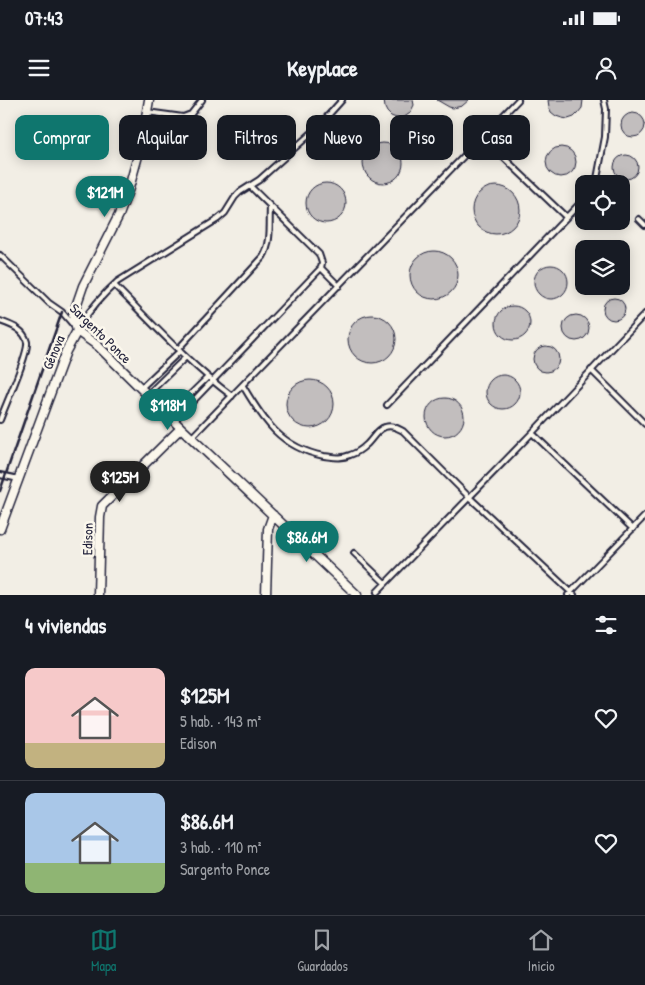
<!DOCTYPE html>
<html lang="es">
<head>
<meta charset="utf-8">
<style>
	:root { --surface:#171b24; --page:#20242c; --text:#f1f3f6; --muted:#9ea1a6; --line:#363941; --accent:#0f766e }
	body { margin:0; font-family:"Patrick Hand",sans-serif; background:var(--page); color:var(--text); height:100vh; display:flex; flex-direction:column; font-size:19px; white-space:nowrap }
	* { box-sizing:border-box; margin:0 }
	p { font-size:16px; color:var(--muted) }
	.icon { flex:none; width:28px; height:28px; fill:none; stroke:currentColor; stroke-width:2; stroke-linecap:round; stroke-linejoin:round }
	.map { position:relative; height:495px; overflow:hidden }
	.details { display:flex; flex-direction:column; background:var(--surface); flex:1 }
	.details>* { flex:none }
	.top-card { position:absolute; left:15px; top:15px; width:615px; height:45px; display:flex; gap:10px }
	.controls { position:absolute; left:575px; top:75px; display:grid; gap:10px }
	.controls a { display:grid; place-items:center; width:55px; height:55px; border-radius:10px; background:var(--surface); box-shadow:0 2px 12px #0003; font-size:25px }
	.price { position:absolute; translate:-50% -42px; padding:0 11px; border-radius:18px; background:var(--accent); color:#fff; font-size:16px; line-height:32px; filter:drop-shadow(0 1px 2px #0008) }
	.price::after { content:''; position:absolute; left:50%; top:30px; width:15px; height:11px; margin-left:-8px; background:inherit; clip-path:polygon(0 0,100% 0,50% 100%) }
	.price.current { background:#222; color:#fff }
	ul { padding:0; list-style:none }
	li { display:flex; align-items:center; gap:15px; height:125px; padding:0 25px }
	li+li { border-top:1px solid var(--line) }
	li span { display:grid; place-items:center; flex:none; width:140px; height:100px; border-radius:10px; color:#555 }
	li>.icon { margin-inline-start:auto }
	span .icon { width:60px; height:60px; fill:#fffc; stroke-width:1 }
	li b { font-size:21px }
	h2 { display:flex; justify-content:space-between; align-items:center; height:60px; padding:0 25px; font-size:21px }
	.tag { padding:0 18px; border-radius:10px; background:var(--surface); box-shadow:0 2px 12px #0003; font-size:18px; line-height:45px }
	.tag.current { background:var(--accent); color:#fff }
	.status { display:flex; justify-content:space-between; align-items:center; height:35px; padding:0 25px; background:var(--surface); direction:ltr }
	.status svg { height:14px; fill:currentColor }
	header { display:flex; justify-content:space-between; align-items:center; height:65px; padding:0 25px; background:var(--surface); font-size:22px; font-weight:700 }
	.dock { display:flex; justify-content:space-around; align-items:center; height:70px; border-top:1px solid var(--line); background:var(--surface); font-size:14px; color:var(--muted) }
	.dock a { display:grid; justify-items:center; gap:2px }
	.dock .current { color:var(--accent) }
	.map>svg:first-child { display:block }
</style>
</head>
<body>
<div class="status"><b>07:43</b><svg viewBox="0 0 49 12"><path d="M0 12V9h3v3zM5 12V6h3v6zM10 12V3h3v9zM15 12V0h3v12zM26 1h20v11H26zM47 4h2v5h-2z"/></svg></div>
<header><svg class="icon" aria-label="menu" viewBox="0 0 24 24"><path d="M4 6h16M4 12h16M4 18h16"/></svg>Keyplace<svg class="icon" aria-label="person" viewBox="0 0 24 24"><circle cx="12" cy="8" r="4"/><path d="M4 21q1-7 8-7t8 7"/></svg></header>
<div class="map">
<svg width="645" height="495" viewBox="0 0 645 495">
	<rect width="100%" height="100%" fill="#f2eee5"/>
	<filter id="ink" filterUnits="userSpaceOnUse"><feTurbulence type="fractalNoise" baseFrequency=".02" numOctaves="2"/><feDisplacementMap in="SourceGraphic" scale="10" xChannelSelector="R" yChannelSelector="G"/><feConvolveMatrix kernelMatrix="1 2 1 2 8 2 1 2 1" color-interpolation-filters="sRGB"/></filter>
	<g filter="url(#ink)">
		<path fill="#c2bebe" stroke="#22223b" d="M384,0H413L414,5L410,13L406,16L401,18H396L391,16L387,12L385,8Z
			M437,0H469L462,6L453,8L449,7Z
			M548,0H583L582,8L578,13L574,17L568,19L562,18L556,16L551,12L549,7Z
			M621 25a12 12 0 1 1 24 0a12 12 0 1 1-24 0Z
			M517 33a6 6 0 1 1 12 0a6 6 0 1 1-12 0Z
			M363 63a20 20 0 1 1 40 0a20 20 0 1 1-40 0Z
			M546 62a15 15 0 1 1 30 0a15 15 0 1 1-30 0Z
			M614 67a12 12 0 1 1 24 0a12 12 0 1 1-24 0Z
			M306 103a20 20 0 1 1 40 0a20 20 0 1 1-40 0Z
			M472 110a24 24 0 1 1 48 0a24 24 0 1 1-48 0Z
			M410 175a24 24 0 1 1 48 0a24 24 0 1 1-48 0Z
			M534 182a17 17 0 1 1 34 0a17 17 0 1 1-34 0Z
			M603 209a11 11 0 1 1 22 0a11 11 0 1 1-22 0Z
			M496 223a17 17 0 1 1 34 0a17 17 0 1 1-34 0Z
			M348 239a24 24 0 1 1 48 0a24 24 0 1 1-48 0Z
			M563 228a13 13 0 1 1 26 0a13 13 0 1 1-26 0Z
			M533 259a13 13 0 1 1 26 0a13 13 0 1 1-26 0Z
			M486 292a17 17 0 1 1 34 0a17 17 0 1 1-34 0Z
			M286 304a24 24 0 1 1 48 0a24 24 0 1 1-48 0Z
			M426 317a19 19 0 1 1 38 0a19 19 0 1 1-38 0Z"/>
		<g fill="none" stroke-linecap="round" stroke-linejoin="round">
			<g stroke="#22223b" stroke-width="8">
				<path id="lane" d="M147,12L183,17L191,14L202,0
					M482,37L566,117
					M596,84L605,37L606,9L604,0
					M639,119L645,125
					M0,155L49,203L62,212L74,226
					M321,168L339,186
					M114,185C152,223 189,264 232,296
					M0,221C11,225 24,229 27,242C29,253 5,306 0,320
					M77,229C89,211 101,196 117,182L218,119L225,113L235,97L240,92L259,80L316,29L342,0
					M178,249L263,157C272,143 269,123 270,106
					M591,270L645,324
					M243,286C263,320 281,348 324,356C333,357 341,359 350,355C356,353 361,350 366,345C372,340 377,329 385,327C392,325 397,328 403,331L469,397L574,495
					M141,288L180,251
					M147,295L186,257
					M387,305L584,99
					M169,315L208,277
					M174,321L321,168L322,163L319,154L250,86
					M532,333L633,429
					M192,337L518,0
					M0,375L19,379
					M354,453L385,483
					M377,492L532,333L645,214
					M568,495L645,416"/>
			</g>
			<g stroke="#22223b" stroke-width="11">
				<path id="street" d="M77,231L98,246L181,328L357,495
					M0,429L66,251L77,231L73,215L83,186L119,115L129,88L141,45L149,0
					M98,495L100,417L102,406L181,328
					M266,495L268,429L273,415"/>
			</g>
			<use href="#lane" stroke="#fbf7ec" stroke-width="4"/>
			<use href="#street" stroke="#fbf7ec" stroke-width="8"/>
			<path stroke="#22223b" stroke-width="2.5" d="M0,391L62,212"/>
		</g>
	</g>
	<g text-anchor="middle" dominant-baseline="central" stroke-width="5" stroke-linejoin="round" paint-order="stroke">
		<g font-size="14" fill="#22223b" stroke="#fbf7ec">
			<text transform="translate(101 233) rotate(44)">Sargento Ponce</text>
			<text transform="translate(53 252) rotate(-67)">Génova</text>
			<text transform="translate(87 439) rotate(-89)">Edison</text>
		</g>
	</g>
</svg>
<div class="controls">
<a><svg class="icon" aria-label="locate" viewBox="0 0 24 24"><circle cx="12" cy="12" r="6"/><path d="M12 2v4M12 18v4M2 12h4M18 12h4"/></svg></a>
<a><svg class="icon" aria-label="layers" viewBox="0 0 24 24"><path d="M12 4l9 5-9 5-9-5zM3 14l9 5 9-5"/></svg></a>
</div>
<b class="price" style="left:105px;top:118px">$121M</b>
<b class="price" style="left:168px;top:331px">$118M</b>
<b class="price current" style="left:120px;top:403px">$125M</b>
<b class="price" style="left:307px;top:463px">$86.6M</b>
<div class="top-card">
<a class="tag current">Comprar</a>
<a class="tag">Alquilar</a>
<a class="tag">Filtros</a>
<a class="tag">Nuevo</a>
<a class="tag">Piso</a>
<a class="tag">Casa</a>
</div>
</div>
<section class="details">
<h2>4 viviendas<svg class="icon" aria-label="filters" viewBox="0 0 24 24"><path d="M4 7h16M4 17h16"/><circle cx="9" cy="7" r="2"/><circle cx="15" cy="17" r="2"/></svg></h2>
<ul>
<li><span style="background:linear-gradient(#f6c9c9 75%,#c2b280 0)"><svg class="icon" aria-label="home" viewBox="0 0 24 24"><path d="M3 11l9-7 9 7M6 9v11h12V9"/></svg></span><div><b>$125M</b><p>5 hab. · 143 m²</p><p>Edison</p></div><svg class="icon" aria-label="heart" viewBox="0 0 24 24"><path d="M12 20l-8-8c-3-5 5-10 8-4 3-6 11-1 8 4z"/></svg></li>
<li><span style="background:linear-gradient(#a9c7e8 70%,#8fb573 0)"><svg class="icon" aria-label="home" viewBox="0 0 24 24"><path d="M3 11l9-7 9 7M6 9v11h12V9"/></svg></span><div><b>$86.6M</b><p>3 hab. · 110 m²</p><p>Sargento Ponce</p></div><svg class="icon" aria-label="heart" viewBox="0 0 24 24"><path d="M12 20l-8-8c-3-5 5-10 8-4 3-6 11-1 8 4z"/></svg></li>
</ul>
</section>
<nav class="dock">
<a class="current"><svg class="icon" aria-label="map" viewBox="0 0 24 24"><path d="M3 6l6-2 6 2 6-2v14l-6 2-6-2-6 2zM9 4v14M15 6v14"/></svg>Mapa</a>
<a><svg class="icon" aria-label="saved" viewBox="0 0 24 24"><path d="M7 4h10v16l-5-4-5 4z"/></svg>Guardados</a>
<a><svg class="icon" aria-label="home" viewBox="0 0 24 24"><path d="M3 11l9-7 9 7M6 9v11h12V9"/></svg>Inicio</a>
</nav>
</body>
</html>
